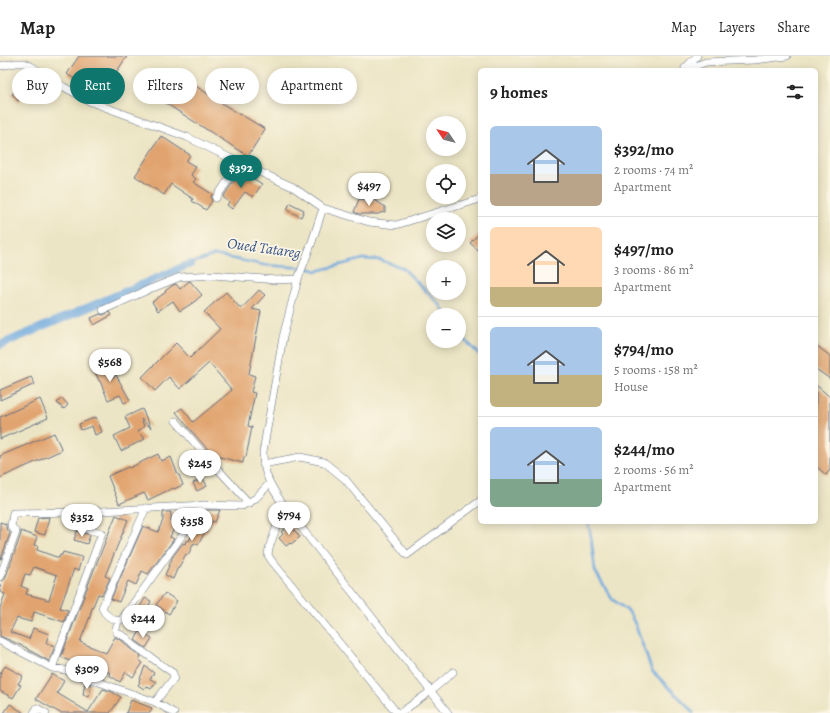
<!DOCTYPE html>
<html lang="en">
<head>
<meta charset="utf-8">
<style>
	:root { --surface:#fff; --page:#f2f2f2; --text:#222; --muted:#767676; --line:#e0e0e0; --accent:#0f766e }
	body { margin:0; font-family:Alegreya,serif; background:var(--page); color:var(--text); height:100vh; display:flex; flex-direction:column; font-size:15px; white-space:nowrap }
	* { box-sizing:border-box; margin:0 }
	p { font-size:13px; color:var(--muted) }
	.icon { flex:none; width:22px; height:22px; fill:none; stroke:currentColor; stroke-width:2; stroke-linecap:round; stroke-linejoin:round }
	.map { position:relative; flex:1; overflow:hidden }
	.details { position:absolute; left:478px; top:12px; width:340px; height:456px; display:flex; flex-direction:column; background:var(--surface); border-radius:6px; box-shadow:0 2px 10px #0003 }
	.details>* { flex:none }
	.banner { position:absolute; left:12px; top:12px; width:380px; height:36px; display:flex; gap:8px }
	.needle { width:26px; rotate:305deg }
	.controls { position:absolute; left:426px; top:60px; display:grid; gap:8px }
	.controls a { display:grid; place-items:center; width:40px; height:40px; border-radius:50%; background:var(--surface); box-shadow:0 2px 10px #0003; font-size:20px }
	.price { position:absolute; translate:-50% -34px; padding:0 9px; border-radius:14px; background:#fff; color:#222; font-size:13px; line-height:26px; filter:drop-shadow(0 1px 2px #0008) }
	.price::after { content:''; position:absolute; left:50%; top:24px; width:12px; height:9px; margin-left:-6px; background:inherit; clip-path:polygon(0 0,100% 0,50% 100%) }
	.price.on { background:var(--accent); color:#fff }
	ul { padding:0; list-style:none }
	li { display:flex; align-items:center; gap:12px; height:100px; padding:0 12px }
	li+li { border-top:1px solid var(--line) }
	li span { display:grid; place-items:center; flex:none; width:112px; height:80px; border-radius:6px; color:#555 }
	li>.icon { margin-inline-start:auto }
	span .icon { width:48px; height:48px; fill:#fffc; stroke-width:1 }
	li b { font-size:17px }
	h2 { display:flex; justify-content:space-between; align-items:center; height:48px; padding:0 12px; font-size:17px }
	.chip { padding:0 14px; border-radius:18px; background:var(--surface); box-shadow:0 2px 10px #0003; font-size:14px; line-height:36px }
	.chip.on { background:var(--accent); color:#fff }
	header { display:flex; align-items:center; gap:24px; box-sizing:border-box; height:56px; padding:0 20px; background:var(--surface); border-bottom:1px solid var(--line) }
	header strong { font-size:19px }
	nav { display:flex; gap:22px; margin-inline-start:auto; font-size:14px }
	.map>svg:first-child { display:block }
</style>
</head>
<body>
<header>
<strong>Map</strong>
<nav><a>Map</a><a>Layers</a><a>Share</a></nav>
</header>
<div class="map">
<svg width="830" height="657" viewBox="0 0 830 657">
	<rect width="100%" height="100%" fill="#fcf5e5"/>
	<filter id="ink" filterUnits="userSpaceOnUse"><feTurbulence type="fractalNoise" baseFrequency=".025" numOctaves="2"/><feDisplacementMap in="SourceGraphic" scale="8" xChannelSelector="R" yChannelSelector="G"/><feConvolveMatrix kernelMatrix="1 2 1 2 8 2 1 2 1" color-interpolation-filters="sRGB"/></filter>
	<filter id="wash" filterUnits="userSpaceOnUse"><feTurbulence type="fractalNoise" baseFrequency=".012" numOctaves="4" result="noise"/><feDisplacementMap in="SourceGraphic" scale="16" xChannelSelector="R" yChannelSelector="G"/><feGaussianBlur stdDeviation="0.9" result="paint"/><feColorMatrix in="noise" values="0 0 0 0 0 0 0 0 0 0 0 0 0 0 0 0 0 1.4 0 .05"/><feComposite in="paint" operator="in"/></filter>
	<g filter="url(#wash)">
		<rect width="100%" height="100%" fill="#ece5c5"/>
		<g fill="none" stroke-linecap="round" stroke-linejoin="round">
			<path stroke="#6fa9df" stroke-width="2.5" d="M190,208L215,199L264,209L307,212L317,215L363,203L380,204L403,212L440,249L447,259
				M459,278L480,299
				M588,466L591,481L595,515L612,543L629,556L635,568L652,615L692,654L693,657"/>
			<path stroke="#6fa9df" stroke-width="8" d="M0,289L190,208"/>
		</g>
		<g id="blocks">
			<path fill="#e1a46f" fill-rule="evenodd" d="M79,0H127L104,35L83,21L79,26L67,18Z
				M179,19L240,59V58L265,73L248,100L162,45Z
				M24,28L30,35L18,45L12,38Z
				M161,80L190,99L186,105L196,111L191,119L196,123L193,126L212,138L211,142L212,145L206,154L192,145L193,143L171,128L164,139L135,120Z
				M241,115L262,128L253,141L245,136L232,153L227,149L229,146L223,141Z
				M359,143L375,144L385,151V156L380,157L379,158H359L354,156Z
				M290,147L304,154L301,161L287,154Z
				M480,177V196L470,187Z
				M190,225L202,239L194,246L180,255L173,245L158,255L152,246L166,236L165,235L173,229L176,228L180,233L188,226Z
				M259,234L265,239L252,253L261,255L249,318L255,320L251,336L255,337L248,370L252,371L246,401H244L243,407L220,401L217,404L188,371L176,356L182,352L193,366L232,334L209,307L180,333L169,321L155,335L142,321L176,287L190,302L220,273L204,256L226,236L241,253Z
				M110,256L112,259L94,269L91,262L100,258L103,259Z
				M816,289L830,300V323L816,313Z
				M103,304L111,322L116,319L130,344L124,347L120,339L108,344L100,325H99L92,309Z
				M31,321L35,328L0,344V334Z
				M816,329L830,341V414L826,419L816,410Z
				M62,342L68,349L64,353L57,347Z
				M40,343L48,362L0,383V361Z
				M142,353L151,372L141,363L144,370L138,376L145,383L121,395L114,380L130,372L125,361Z
				M96,361L102,376L95,379L92,370L81,374L79,368Z
				M54,377L62,394L0,422V400Z
				M158,398L161,405L171,401L178,419H179L183,429L174,433L173,432L148,444L144,437L119,448L108,420L128,411L129,412Z
				M203,422L207,430L197,435L193,427Z
				M207,454H220L215,466L212,465L206,477L205,476L198,489L194,487L188,499L186,498L179,511H178L173,523L165,519L173,500L183,487L185,488L186,484L189,485L195,473L196,474L202,461L204,462Z
				M163,456H171V466L176,468L170,481L174,483L148,518L142,515L136,529L128,525L119,546L111,543L143,470L158,476L163,464Z
				M116,459L128,464L105,520L110,522L102,539L98,538L90,558H91L80,586L106,597L115,581L124,586L129,592L141,600L139,604L143,607L133,621L126,616L120,626L109,619L110,617L91,608L88,614L61,601L92,519Z
				M49,461L45,479L34,476L38,462Z
				M0,466L6,468V472L10,477L1,503H0Z
				M290,469L300,481L291,488L290,487L286,490L279,482L283,478L281,476Z
				M21,475L37,481L34,489L38,490L37,494L59,502L60,499H62L63,496L82,501L78,515L74,513L60,552L68,554L64,566L34,556L31,566L17,562L10,576L29,583L33,572L49,578L46,587L55,590L49,605L27,593V592L0,580V552L5,538L0,536V531L2,525L5,523L21,478ZM34,511L57,519L49,544L26,538L28,533L21,530L25,518L30,519Z
				M77,475L90,479L87,488L74,484Z
				M165,537L177,545L169,558L156,549Z
				M145,542L151,545L145,558L143,557L136,572L127,568L133,556L136,553L138,554Z
				M140,575L152,582L146,592L135,584Z
				M5,610L23,620L18,628L21,629L13,642L0,635V618Z
				M145,610L154,617L150,623L156,626L151,633L146,630L144,633L138,629L140,626L139,625Z
				M52,618L64,625L57,637L88,656L103,633L112,636L121,641L110,657H60L36,643Z
				M85,626L91,629L89,641L83,639Z
				M131,644L152,652L150,657H126Z
				M10,648L24,657H4Z"/>
		</g>
	</g>
	<g filter="url(#ink)">
		<use href="#blocks" fill-opacity="0" stroke="#646f82" stroke-width="1"/>
		<g fill="none" stroke-linecap="round" stroke-linejoin="round">
			<g stroke="#646f82" stroke-width="8">
				<path id="minor" d="M0,10L16,7H24L31,10L64,31L91,46L187,81L240,107L293,131L323,152L369,166L396,169L480,143
					M685,12L697,0
					M685,14L706,6L755,4L787,0
					M216,142L240,107
					M323,152L312,186L298,223L283,281L263,396C263,419 272,432 284,450L448,657
					M103,254L150,233L180,221L213,219L276,224L298,223
					M176,365L205,399L249,447
					M263,408L300,401L324,406L345,423L407,499L480,445
					M284,450L269,492L268,499L271,504L397,657
					M146,452L102,552C105,559 111,563 118,565L122,563L204,449
					M0,521L16,476L11,470L13,457L85,456
					M118,565L116,573V576L127,582L132,588L173,617L174,622L155,646
					M0,585L52,612L65,614L155,646L174,657
					M52,612L102,477L79,471L85,456L204,449L242,450L256,442L270,427
					M34,657L37,652L46,657
					M400,657L431,635L453,616"/>
			</g>
			<use href="#minor" stroke="#fff" stroke-width="7"/>
		</g>
	</g>
	<g text-anchor="middle" dominant-baseline="central" stroke-width="3.5" stroke-linejoin="round" paint-order="stroke">
		<g font-size="15" font-style="italic" fill="#345485" stroke="#fcf5e5">
			<text transform="translate(264 192) rotate(8)">Oued Tatareg</text>
		</g>
	</g>
</svg>
<div class="controls">
<a><svg class="needle" viewBox="-14 -14 28 28"><path d="M0-13l5 13h-10z" fill="#e53935"/><path d="M0 13l5-13h-10z" fill="#767676"/></svg></a>
<a><svg class="icon" aria-label="locate" viewBox="0 0 24 24"><circle cx="12" cy="12" r="6"/><path d="M12 2v4M12 18v4M2 12h4M18 12h4"/></svg></a>
<a><svg class="icon" aria-label="layers" viewBox="0 0 24 24"><path d="M12 4l9 5-9 5-9-5zM3 14l9 5 9-5"/></svg></a>
<a>+</a>
<a>−</a>
</div>
<b class="price on" style="left:241px;top:133px">$392</b>
<b class="price" style="left:369px;top:151px">$497</b>
<b class="price" style="left:110px;top:327px">$568</b>
<b class="price" style="left:200px;top:428px">$245</b>
<b class="price" style="left:289px;top:480px">$794</b>
<b class="price" style="left:82px;top:482px">$352</b>
<b class="price" style="left:192px;top:486px">$358</b>
<b class="price" style="left:143px;top:583px">$244</b>
<b class="price" style="left:87px;top:634px">$309</b>
<div class="banner">
<a class="chip">Buy</a>
<a class="chip on">Rent</a>
<a class="chip">Filters</a>
<a class="chip">New</a>
<a class="chip">Apartment</a>
</div>
<section class="details">
<h2>9 homes<svg class="icon" aria-label="filters" viewBox="0 0 24 24"><path d="M4 7h16M4 17h16"/><circle cx="9" cy="7" r="2"/><circle cx="15" cy="17" r="2"/></svg></h2>
<ul>
<li><span style="background:linear-gradient(#a9c7e8 60%,#b9a48a 0)"><svg class="icon" aria-label="home" viewBox="0 0 24 24"><path d="M3 11l9-7 9 7M6 9v11h12V9"/></svg></span><div><b>$392/mo</b><p>2 rooms · 74 m²</p><p>Apartment</p></div></li>
<li><span style="background:linear-gradient(#ffd9b3 75%,#c2b280 0)"><svg class="icon" aria-label="home" viewBox="0 0 24 24"><path d="M3 11l9-7 9 7M6 9v11h12V9"/></svg></span><div><b>$497/mo</b><p>3 rooms · 86 m²</p><p>Apartment</p></div></li>
<li><span style="background:linear-gradient(#a9c7e8 60%,#c2b280 0)"><svg class="icon" aria-label="home" viewBox="0 0 24 24"><path d="M3 11l9-7 9 7M6 9v11h12V9"/></svg></span><div><b>$794/mo</b><p>5 rooms · 158 m²</p><p>House</p></div></li>
<li><span style="background:linear-gradient(#a9c7e8 65%,#7fa58c 0)"><svg class="icon" aria-label="home" viewBox="0 0 24 24"><path d="M3 11l9-7 9 7M6 9v11h12V9"/></svg></span><div><b>$244/mo</b><p>2 rooms · 56 m²</p><p>Apartment</p></div></li>
</ul>
</section>
</div>
</body>
</html>
